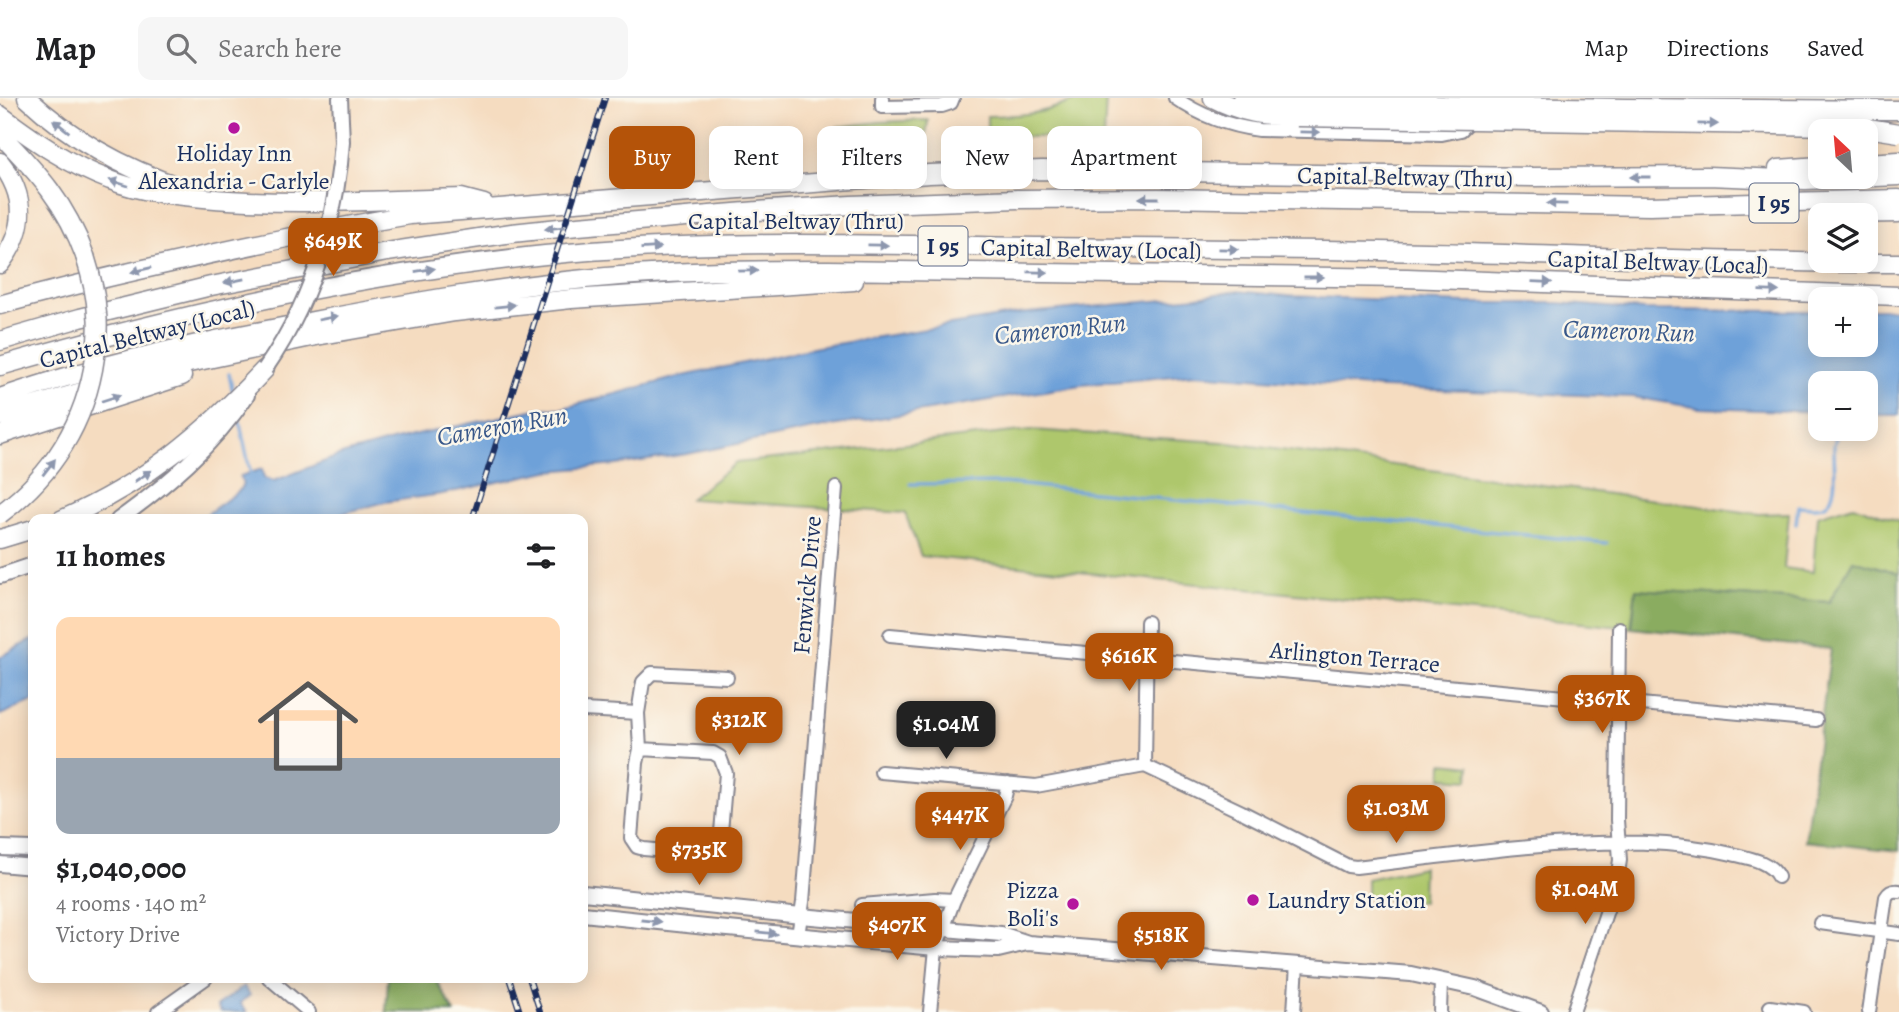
<!DOCTYPE html>
<html lang="en">
<head>
<meta charset="utf-8">
<style>
	:root { --surface:#fff; --page:#f6f6f6; --text:#202124; --muted:#757577; --line:#e0e0e0; --accent:#b45309 }
	body { margin:0; font-family:Alegreya,serif; background:var(--page); color:var(--text); height:100vh; display:flex; flex-direction:column; font-size:26px; white-space:nowrap }
	* { box-sizing:border-box; margin:0 }
	p { font-size:23px; color:var(--muted) }
	.icon { flex:none; width:38px; height:38px; fill:none; stroke:currentColor; stroke-width:2; stroke-linecap:round; stroke-linejoin:round }
	.map { position:relative; flex:1; overflow:hidden }
	.panel { position:absolute; left:28px; top:416px; width:560px; height:469px; display:flex; flex-direction:column; background:var(--surface); border-radius:14px; box-shadow:0 4px 18px #0003 }
	.panel>* { flex:none }
	.top-card { position:absolute; left:609px; top:28px; width:665px; height:63px; display:flex; gap:14px }
	.needle { width:46px; rotate:334deg }
	.tools { position:absolute; left:1808px; top:21px; display:grid; gap:14px }
	.tools a { display:grid; place-items:center; width:70px; height:70px; border-radius:14px; background:var(--surface); box-shadow:0 4px 18px #0003; font-size:35px }
	.price { position:absolute; translate:-50% -60px; padding:0 16px; border-radius:14px; background:var(--accent); color:#fff; font-size:23px; line-height:46px; filter:drop-shadow(0 2px 4px #0008) }
	.price::after { content:''; position:absolute; left:50%; top:42px; width:21px; height:16px; margin-left:-10px; background:inherit; clip-path:polygon(0 0,100% 0,50% 100%) }
	.price.on { background:#222; color:#fff }
	ul { padding:0; list-style:none }
	li { display:grid; align-content:center; gap:14px; height:371px; padding:0 28px }
	li+li { border-top:2px solid var(--line) }
	li span { display:grid; place-items:center; height:217px; border-radius:14px; color:#555 }
	li>.icon { margin-inline-start:auto }
	span .icon { width:126px; height:126px; fill:#fffc; stroke-width:1 }
	li b { font-size:30px }
	h2 { display:flex; justify-content:space-between; align-items:center; height:84px; padding:0 28px; font-size:30px }
	.tag { padding:0 24px; border-radius:14px; background:var(--surface); box-shadow:0 4px 18px #0003; font-size:24px; line-height:63px }
	.tag.on { background:var(--accent); color:#fff }
	header { display:flex; align-items:center; gap:42px; box-sizing:border-box; height:98px; padding:0 35px; background:var(--surface); border-bottom:2px solid var(--line) }
	header strong { font-size:33px }
	nav { display:flex; gap:38px; margin-inline-start:auto; font-size:24px }
	.search { width:490px; height:63px; background:var(--page); display:flex; align-items:center; gap:18px; box-sizing:border-box; padding:0 24px; border-radius:14px; color:var(--muted); font-size:26px }
	.map>svg:first-child { display:block }
</style>
</head>
<body>
<header>
<strong>Map</strong>
<div class="search"><svg class="icon" aria-label="search" viewBox="0 0 24 24"><circle cx="10" cy="10" r="6"/><path d="M15 15l6 6"/></svg>Search here</div>
<nav><a>Map</a><a>Directions</a><a>Saved</a></nav>
</header>
<div class="map">
<svg width="1899" height="914" viewBox="0 0 1899 914">
	<rect width="100%" height="100%" fill="#fbf7ec"/>
	<filter id="ink" filterUnits="userSpaceOnUse"><feTurbulence type="fractalNoise" baseFrequency=".0143" numOctaves="2"/><feDisplacementMap in="SourceGraphic" scale="14" xChannelSelector="R" yChannelSelector="G"/><feConvolveMatrix kernelMatrix="1 2 1 2 8 2 1 2 1" color-interpolation-filters="sRGB"/></filter>
	<filter id="wash" filterUnits="userSpaceOnUse"><feTurbulence type="fractalNoise" baseFrequency=".00686" numOctaves="4" result="noise"/><feDisplacementMap in="SourceGraphic" scale="28" xChannelSelector="R" yChannelSelector="G"/><feGaussianBlur stdDeviation="1.57" result="paint"/><feColorMatrix in="noise" values="0 0 0 0 0 0 0 0 0 0 0 0 0 0 0 0 0 1.4 0 .05"/><feComposite in="paint" operator="in"/></filter>
	<g filter="url(#wash)">
		<rect width="100%" height="100%" fill="#f5dcc0"/>
		<path fill="#aec76c" stroke="#647b65" stroke-width="2" d="M1078,0H1106L1104,40L987,38V18C1019,18 1049,16 1078,0Z
			M928,22L926,38L833,37L837,29L881,24Z
			M1031,332L1222,344L1759,416L1789,415L1784,470L1813,474L1817,418L1853,407L1899,423V475L1853,462L1830,504L1636,491L1631,530L921,458L905,415L690,401L736,365Z
			M1443,665L1470,668L1469,682L1442,680Z
			M1423,769L1422,804L1367,799V781Z"/>
		<path fill="#8aac60" stroke="#526e5f" stroke-width="2" d="M1853,462L1899,475V753L1805,743L1831,551L1632,530L1636,491L1829,504Z
			M388,880H435L454,914H386Z"/>
		<path fill="#6ea1d9" stroke="#44689c" stroke-width="2" d="M1237,193L1289,198L1466,205H1558L1644,212L1820,213V247H1866V211H1899V317H1866V285H1820V314L1699,310L1633,299L1384,290L1195,276L1081,287L819,330L687,356L616,367L548,373L442,396L385,404L318,422H199L240,392L243,385L240,378L262,371L264,380L274,383L341,357L403,340L537,311L564,310L674,280L818,249L1017,216L1197,199Z
			M33,541V603L0,617V559Z
			M244,888L250,897L240,905L247,914H221L217,908Z"/>
		<g fill="none" stroke-linecap="round" stroke-linejoin="round">
			<path stroke="#6ea1d9" stroke-width="3.5" d="M229,276L233,295
				M238,316L251,377
				M910,386L1003,385L1607,445
				M1796,426L1798,408C1806,408 1818,411 1825,407C1840,398 1833,362 1834,347C1835,342 1837,336 1838,331"/>
		</g>
	</g>
	<g filter="url(#ink)">
		<g fill="none" stroke-linecap="round" stroke-linejoin="round">
			<g stroke="#88868f" stroke-width="16">
				<path id="minor" d="M882,0V9L942,8L951,5L953,0
					M1175,0C1201,18 1228,28 1259,32L1442,36L1461,32L1467,26V17
					M890,537L1816,622
					M583,612L638,615
					M640,651L713,655L720,659L726,675L720,746L715,755L708,757L644,751L637,749L631,740L637,665L640,651L638,615L643,584L652,575L727,579
					M1145,668L1147,524
					M881,674L1036,688L1145,668L1242,714L1348,768L1356,769C1422,761 1486,752 1552,747C1613,743 1672,742 1732,756C1748,760 1770,763 1778,779
					M862,807L935,801L954,802
					M1820,825L1899,836
					M798,838L803,804L836,390
					M269,880L309,914
					M1770,909L1804,914
					M158,914L206,880
					M930,914L936,850L954,802L1005,698L1008,685
					M1294,914L1297,866
					M1440,914L1441,883
					M1573,914L1617,782L1620,762L1617,722L1619,530
					M1869,914L1886,799C1889,794 1892,792 1899,793"/>
			</g>
			<g stroke="#88868f" stroke-width="18">
				<path id="major" d="M340,66L342,44L340,0
					M118,422C168,386 213,348 247,297
					M0,478L33,467
					M0,750L33,751
					M0,766L33,769
					M583,795L801,818L1001,836L1028,845L1411,876L1475,890L1541,914
					M583,816L706,829L936,850L998,852L1027,845"/>
			</g>
			<g stroke="#88868f" stroke-width="21">
				<path id="highway" d="M27,0C72,42 125,71 183,90
					M1213,0C1242,15 1264,18 1297,19
					M1241,3L1297,5
					M0,17C35,43 69,67 110,82C140,94 172,97 204,100C290,108 375,102 461,100L484,106
					M0,36C38,75 66,105 85,158
					M0,64C27,98 26,132 0,166
					M1866,65L1899,63
					M1778,71L1820,68
					M1840,116L1899,115
					M0,207C52,192 104,180 157,168C241,149 325,131 410,117L929,76L1042,72L1532,79L1708,78L1805,82L1899,78
					M0,243L80,220L211,188L387,154L512,135L578,128L770,112L851,107L1018,101L1158,100L1650,108L1899,101
					M0,268C178,216 361,176 545,157C711,140 878,147 1044,149C1185,151 1326,151 1467,155C1611,159 1755,165 1899,165
					M0,300C27,291 54,282 81,275C157,253 235,238 313,223C403,206 493,190 585,181C665,173 747,172 828,172L1407,180L1899,198
					M0,318L126,281L189,265L316,238L455,214L571,201L854,183
					M0,337L182,278
					M61,422C146,384 202,338 265,271
					M0,441L33,431"/>
			</g>
			<use href="#minor" stroke="#fff" stroke-width="12"/>
			<use href="#major" stroke="#fff" stroke-width="14"/>
			<use href="#highway" stroke="#fff" stroke-width="18"/>
			<g stroke="#1b2f5e" stroke-width="6">
				<path id="rail" d="M472,422L605,0
					M509,880L520,914
					M529,880L540,914"/>
			</g>
			<use href="#rail" stroke="#fbf7ec" stroke-width="3.5" stroke-dasharray="10" stroke-linecap="butt"/>
			<g stroke="#88868f" stroke-width="18" stroke-linecap="butt">
				<path id="major-bridge" d="M265,271C308,209 331,141 340,66"/>
			</g>
			<g stroke="#88868f" stroke-width="21" stroke-linecap="butt">
				<path id="highway-bridge" d="M1297,5L1628,10L1899,12
					M1297,19L1837,28L1861,29L1899,35
					M0,416C52,378 86,324 95,259C97,245 99,230 97,216C96,196 91,177 85,158"/>
			</g>
			<use href="#major-bridge" stroke="#fff" stroke-width="14"/>
			<use href="#highway-bridge" stroke="#fff" stroke-width="18"/>
		</g>
		<defs><path id="oneway-solid" d="M-6-.8H1V-3.2L6.5 0L1 3.2V.8H-6Z" transform="scale(1.75)"/></defs>
		<g fill="#8d97ae">
			<use href="#oneway-solid" transform="translate(1708 26) rotate(1)"/>
			<use href="#oneway-solid" transform="translate(61 28) rotate(-143)"/>
			<use href="#oneway-solid" transform="translate(1310 34) rotate(1)"/>
			<use href="#oneway-solid" transform="translate(1640 79) rotate(180)"/>
			<use href="#oneway-solid" transform="translate(119 85) rotate(-162)"/>
			<use href="#oneway-solid" transform="translate(1149 100) rotate(180)"/>
			<use href="#oneway-solid" transform="translate(1557 106) rotate(-179)"/>
			<use href="#oneway-solid" transform="translate(555 130) rotate(174)"/>
			<use href="#oneway-solid" transform="translate(878 147) rotate(1)"/>
			<use href="#oneway-solid" transform="translate(651 150) rotate(-3)"/>
			<use href="#oneway-solid" transform="translate(1228 151) rotate(1)"/>
			<use href="#oneway-solid" transform="translate(141 172) rotate(167)"/>
			<use href="#oneway-solid" transform="translate(425 172) rotate(-9)"/>
			<use href="#oneway-solid" transform="translate(748 173) rotate(-1)"/>
			<use href="#oneway-solid" transform="translate(1038 174) rotate(1)"/>
			<use href="#oneway-solid" transform="translate(1314 179)"/>
			<use href="#oneway-solid" transform="translate(234 183) rotate(169)"/>
			<use href="#oneway-solid" transform="translate(1542 184) rotate(2)"/>
			<use href="#oneway-solid" transform="translate(1769 193) rotate(2)"/>
			<use href="#oneway-solid" transform="translate(505 208) rotate(-6)"/>
			<use href="#oneway-solid" transform="translate(328 220) rotate(-11)"/>
			<use href="#oneway-solid" transform="translate(111 300) rotate(-18)"/>
			<use href="#oneway-solid" transform="translate(49 369) rotate(-52)"/>
			<use href="#oneway-solid" transform="translate(143 378) rotate(-33)"/>
			<use href="#oneway-solid" transform="translate(651 823) rotate(6)"/>
			<use href="#oneway-solid" transform="translate(767 835) rotate(6)"/>
		</g>
	</g>
	<g fill="#b5179e" stroke="#fbf7ec" stroke-width="2.5">
		<circle cx="234" cy="30" r="7"/>
		<circle cx="1253" cy="802" r="7"/>
		<circle cx="1073" cy="806" r="7"/>
	</g>
	<g text-anchor="middle" dominant-baseline="central" stroke-width="5" stroke-linejoin="round" paint-order="stroke">
		<g fill="#fbf7ec" stroke="#5e6b89" stroke-width="2">
			<rect x="1749.5" y="85.5" width="49" height="39" rx="5"/>
			<rect x="918.5" y="128.5" width="49" height="39" rx="5"/>
		</g>
		<g font-size="23" font-weight="bold" fill="#1b2f5e">
			<text x="1774" y="105">I 95</text>
			<text x="943" y="148">I 95</text>
		</g>
		<g font-size="24" fill="#1b2f5e" stroke="#fbf7ec">
			<text x="234" y="55">Holiday Inn<tspan x="234" dy="28">Alexandria - Carlyle</tspan></text>
			<text x="1059" y="792" text-anchor="end">Pizza<tspan x="1059" dy="28">Boli's</tspan></text>
			<text x="1267" y="802" text-anchor="start">Laundry Station</text>
		</g>
		<g font-size="24" fill="#1b2f5e" stroke="#fbf7ec">
			<text transform="translate(1405 79) rotate(1)">Capital Beltway (Thru)</text>
			<text x="796" y="123">Capital Beltway (Thru)</text>
			<text transform="translate(1091 151) rotate(1)">Capital Beltway (Local)</text>
			<text transform="translate(1658 164) rotate(2)">Capital Beltway (Local)</text>
			<text transform="translate(147 236) rotate(-14)">Capital Beltway (Local)</text>
			<text transform="translate(807 487) rotate(-85)">Fenwick Drive</text>
			<text transform="translate(1355 559) rotate(5)">Arlington Terrace</text>
		</g>
		<g font-size="26" font-style="italic" fill="#385789" stroke="#fbf7ec">
			<text transform="translate(1060 231) rotate(-6)">Cameron Run</text>
			<text transform="translate(1629 233) rotate(2)">Cameron Run</text>
			<text transform="translate(502 328) rotate(-10)">Cameron Run</text>
		</g>
	</g>
</svg>
<div class="tools">
<a><svg class="needle" viewBox="-14 -14 28 28"><path d="M0-13l5 13h-10z" fill="#e53935"/><path d="M0 13l5-13h-10z" fill="#757577"/></svg></a>
<a><svg class="icon" aria-label="layers" viewBox="0 0 24 24"><path d="M12 4l9 5-9 5-9-5zM3 14l9 5 9-5"/></svg></a>
<a>+</a>
<a>−</a>
</div>
<b class="price" style="left:333px;top:180px">$649K</b>
<b class="price" style="left:1129px;top:595px">$616K</b>
<b class="price" style="left:1602px;top:637px">$367K</b>
<b class="price" style="left:739px;top:659px">$312K</b>
<b class="price on" style="left:946px;top:663px">$1.04M</b>
<b class="price" style="left:1396px;top:747px">$1.03M</b>
<b class="price" style="left:960px;top:754px">$447K</b>
<b class="price" style="left:699px;top:789px">$735K</b>
<b class="price" style="left:1585px;top:828px">$1.04M</b>
<b class="price" style="left:897px;top:864px">$407K</b>
<b class="price" style="left:1161px;top:874px">$518K</b>
<div class="top-card">
<a class="tag on">Buy</a>
<a class="tag">Rent</a>
<a class="tag">Filters</a>
<a class="tag">New</a>
<a class="tag">Apartment</a>
</div>
<section class="panel">
<h2>11 homes<svg class="icon" aria-label="filters" viewBox="0 0 24 24"><path d="M4 7h16M4 17h16"/><circle cx="9" cy="7" r="2"/><circle cx="15" cy="17" r="2"/></svg></h2>
<ul>
<li><span style="background:linear-gradient(#ffd9b3 65%,#9aa5b1 0)"><svg class="icon" aria-label="home" viewBox="0 0 24 24"><path d="M3 11l9-7 9 7M6 9v11h12V9"/></svg></span><div><b>$1,040,000</b><p>4 rooms · 140 m²</p><p>Victory Drive</p></div></li>
</ul>
</section>
</div>
</body>
</html>
